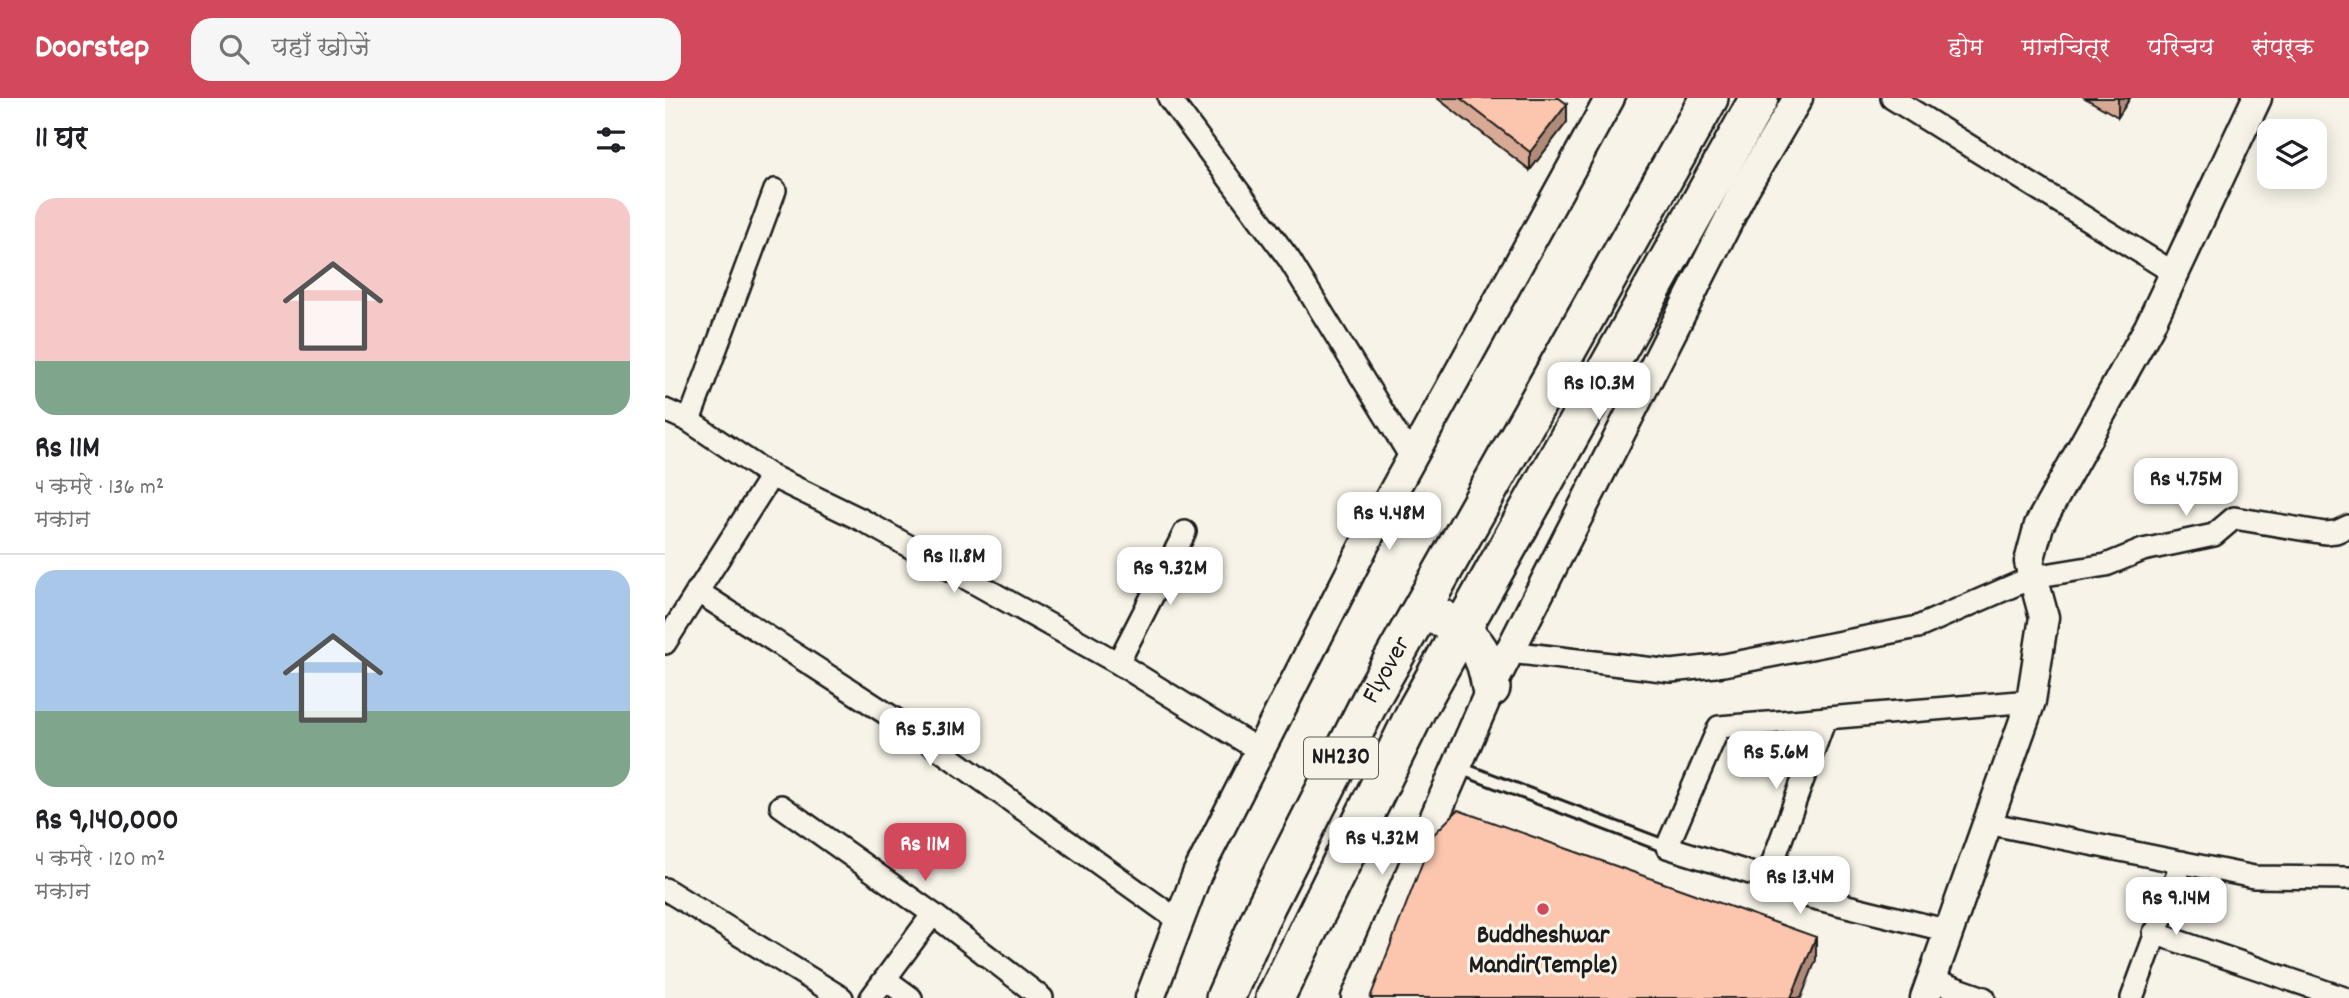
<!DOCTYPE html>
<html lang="hi">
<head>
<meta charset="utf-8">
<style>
	:root { --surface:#fff; --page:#f6f6f6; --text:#202124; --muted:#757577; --line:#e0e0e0; --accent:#d1495b }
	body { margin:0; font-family:Dekko,"Playpen Sans Deva",sans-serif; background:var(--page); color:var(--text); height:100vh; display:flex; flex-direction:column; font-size:26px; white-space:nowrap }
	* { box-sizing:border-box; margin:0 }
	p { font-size:23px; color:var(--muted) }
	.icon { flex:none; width:38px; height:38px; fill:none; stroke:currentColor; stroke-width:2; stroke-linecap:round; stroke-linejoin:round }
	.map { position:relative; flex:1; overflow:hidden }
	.drawer { display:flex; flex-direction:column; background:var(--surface); width:665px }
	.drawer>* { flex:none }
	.tools { position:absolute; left:1592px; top:21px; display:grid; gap:14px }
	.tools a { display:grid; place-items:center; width:70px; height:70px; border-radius:14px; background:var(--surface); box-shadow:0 4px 18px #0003; font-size:35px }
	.price { position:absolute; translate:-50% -60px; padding:0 16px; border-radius:14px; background:#fff; color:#222; font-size:23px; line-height:46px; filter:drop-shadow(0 2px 4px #0008) }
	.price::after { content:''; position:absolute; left:50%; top:42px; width:21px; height:16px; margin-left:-10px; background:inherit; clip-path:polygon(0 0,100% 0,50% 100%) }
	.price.on { background:var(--accent); color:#fff }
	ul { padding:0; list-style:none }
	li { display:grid; align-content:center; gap:14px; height:371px; padding:0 35px }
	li+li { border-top:2px solid var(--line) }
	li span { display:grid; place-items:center; height:217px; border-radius:21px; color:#555 }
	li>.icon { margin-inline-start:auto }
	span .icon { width:126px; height:126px; fill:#fffc; stroke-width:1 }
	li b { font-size:30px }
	h2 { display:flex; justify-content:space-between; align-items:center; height:84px; padding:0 35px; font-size:30px }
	header { display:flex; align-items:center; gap:42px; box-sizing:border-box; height:98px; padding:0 35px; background:var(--accent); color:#fff }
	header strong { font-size:33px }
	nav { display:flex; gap:38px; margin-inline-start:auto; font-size:24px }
	.search { width:490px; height:63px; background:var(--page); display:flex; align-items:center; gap:18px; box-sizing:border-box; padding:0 24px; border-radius:21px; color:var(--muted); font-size:26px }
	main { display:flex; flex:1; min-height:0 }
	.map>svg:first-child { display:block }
</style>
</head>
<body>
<header>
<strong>Doorstep</strong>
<div class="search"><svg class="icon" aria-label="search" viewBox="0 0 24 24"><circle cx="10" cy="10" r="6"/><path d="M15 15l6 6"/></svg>यहाँ खोजें</div>
<nav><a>होम</a><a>मानचित्र</a><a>परिचय</a><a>संपर्क</a></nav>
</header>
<main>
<section class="drawer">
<h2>11 घर<svg class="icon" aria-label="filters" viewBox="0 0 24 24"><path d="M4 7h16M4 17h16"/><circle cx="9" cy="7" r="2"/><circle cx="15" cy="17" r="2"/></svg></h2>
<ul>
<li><span style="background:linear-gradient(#f6c9c9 75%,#7fa58c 0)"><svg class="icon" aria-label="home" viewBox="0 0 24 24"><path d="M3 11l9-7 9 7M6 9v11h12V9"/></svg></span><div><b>Rs 11M</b><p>4 कमरे · 136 m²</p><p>मकान</p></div></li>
<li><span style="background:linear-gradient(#a9c7e8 65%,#7fa58c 0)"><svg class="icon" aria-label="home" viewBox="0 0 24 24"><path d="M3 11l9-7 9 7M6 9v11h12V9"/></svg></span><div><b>Rs 9,140,000</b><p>4 कमरे · 120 m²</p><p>मकान</p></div></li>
</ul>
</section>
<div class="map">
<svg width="1684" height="900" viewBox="0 0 1684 900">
	<rect width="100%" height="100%" fill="#f7f3e8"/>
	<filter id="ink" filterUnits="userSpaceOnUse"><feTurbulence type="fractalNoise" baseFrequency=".0143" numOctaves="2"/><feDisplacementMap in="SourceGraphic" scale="14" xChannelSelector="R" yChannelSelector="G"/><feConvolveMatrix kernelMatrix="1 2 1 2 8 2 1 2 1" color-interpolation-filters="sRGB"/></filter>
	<g filter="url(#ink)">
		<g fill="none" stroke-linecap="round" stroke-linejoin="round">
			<g stroke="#1c1c1c" stroke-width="16">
				<path id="service" d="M792,669L1002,749"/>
			</g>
			<g stroke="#1c1c1c" stroke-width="26">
				<path id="minor" d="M504,0L624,161L747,361
					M1227,0L1509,175
					M0,312L24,323L106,378L197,422L453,565L595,653
					M24,323L110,92
					M32,493L250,634L514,823
					M0,545L106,378
					M845,554L1006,573L1059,567L1253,529L1368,479L1441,467L1478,452L1549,437L1569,420L1660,435L1671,434L1684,428
					M453,565L520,434
					M116,708L268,816L377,900
					M1322,725L1589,779L1684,780
					M1102,780L1160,621
					M0,791L177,900
					M1284,833L1133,796L1111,783L1002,749L1054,629L1366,603
					M1489,835L1679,900
					M220,881L246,900
					M1267,882L1319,900
					M206,900L268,816
					M1467,900L1517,764"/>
			</g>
			<g stroke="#1c1c1c" stroke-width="33">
				<path id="tertiary" d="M485,900L532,776L706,434L945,0
					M691,900L826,590L1080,90L1133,0
					M1260,900L1366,603L1379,519L1364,464L1374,427L1484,229L1592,0"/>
			</g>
			<g stroke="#1c1c1c" stroke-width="42">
				<g id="trunk">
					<path d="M776,520C810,541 820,551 826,590"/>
					<path id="s1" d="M560,900L601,808L708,597L1044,0"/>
					<path d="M610,900L752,611L1094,0"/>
				</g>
			</g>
			<use href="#service" stroke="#f7f3e8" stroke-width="10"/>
			<use href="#minor" stroke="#f7f3e8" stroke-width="21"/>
			<use href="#tertiary" stroke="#f7f3e8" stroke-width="28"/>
			<use href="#trunk" stroke="#f7f3e8" stroke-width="37"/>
		</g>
		<path fill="#d8aa95" stroke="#1c1c1c" stroke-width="2" d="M772,0H894L902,24L865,72Z
			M1420,0H1465L1453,19Z"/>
		<path fill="#b08b79" stroke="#1c1c1c" stroke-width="2" d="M1454,0H1465L1453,19V1Z
			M902,6V24L865,72V54Z
			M1151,839V862L1136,900H1126Z"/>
		<path fill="#fbc6ad" stroke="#1c1c1c" stroke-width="2" d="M795,0H894L902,6L865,54Z
			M793,712L1151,839L1126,900H705L768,737Z"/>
	</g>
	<circle fill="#d1495b" stroke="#f7f3e8" stroke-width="2.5" cx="878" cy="811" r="7"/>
	<g text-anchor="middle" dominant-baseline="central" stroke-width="6" stroke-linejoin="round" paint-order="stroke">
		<rect fill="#f7f3e8" stroke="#5e5c59" stroke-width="2" x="639" y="639.5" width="74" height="41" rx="5"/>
		<g font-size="24" font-weight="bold" fill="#1c1c1c">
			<text x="676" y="660">NH230</text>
		</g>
		<g font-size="26" fill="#1c1c1c" stroke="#f7f3e8">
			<text stroke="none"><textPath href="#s1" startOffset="366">Flyover</textPath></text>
		</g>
		<g font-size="26" font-weight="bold" fill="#1c1c1c" stroke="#f7f3e8">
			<text x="878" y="838">Buddheshwar<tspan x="878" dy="30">Mandir(Temple)</tspan></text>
		</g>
	</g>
</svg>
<div class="tools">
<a><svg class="icon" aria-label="layers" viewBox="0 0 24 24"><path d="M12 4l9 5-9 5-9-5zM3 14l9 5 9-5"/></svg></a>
</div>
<b class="price" style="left:934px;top:324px">Rs 10.3M</b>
<b class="price" style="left:1521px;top:420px">Rs 4.75M</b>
<b class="price" style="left:724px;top:454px">Rs 4.48M</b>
<b class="price" style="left:289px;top:497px">Rs 11.8M</b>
<b class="price" style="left:505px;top:509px">Rs 9.32M</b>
<b class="price" style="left:265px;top:670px">Rs 5.31M</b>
<b class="price" style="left:1111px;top:693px">Rs 5.6M</b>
<b class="price" style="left:717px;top:779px">Rs 4.32M</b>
<b class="price on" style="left:260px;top:785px">Rs 11M</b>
<b class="price" style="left:1135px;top:818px">Rs 13.4M</b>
<b class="price" style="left:1511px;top:839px">Rs 9.14M</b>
</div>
</main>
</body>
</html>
